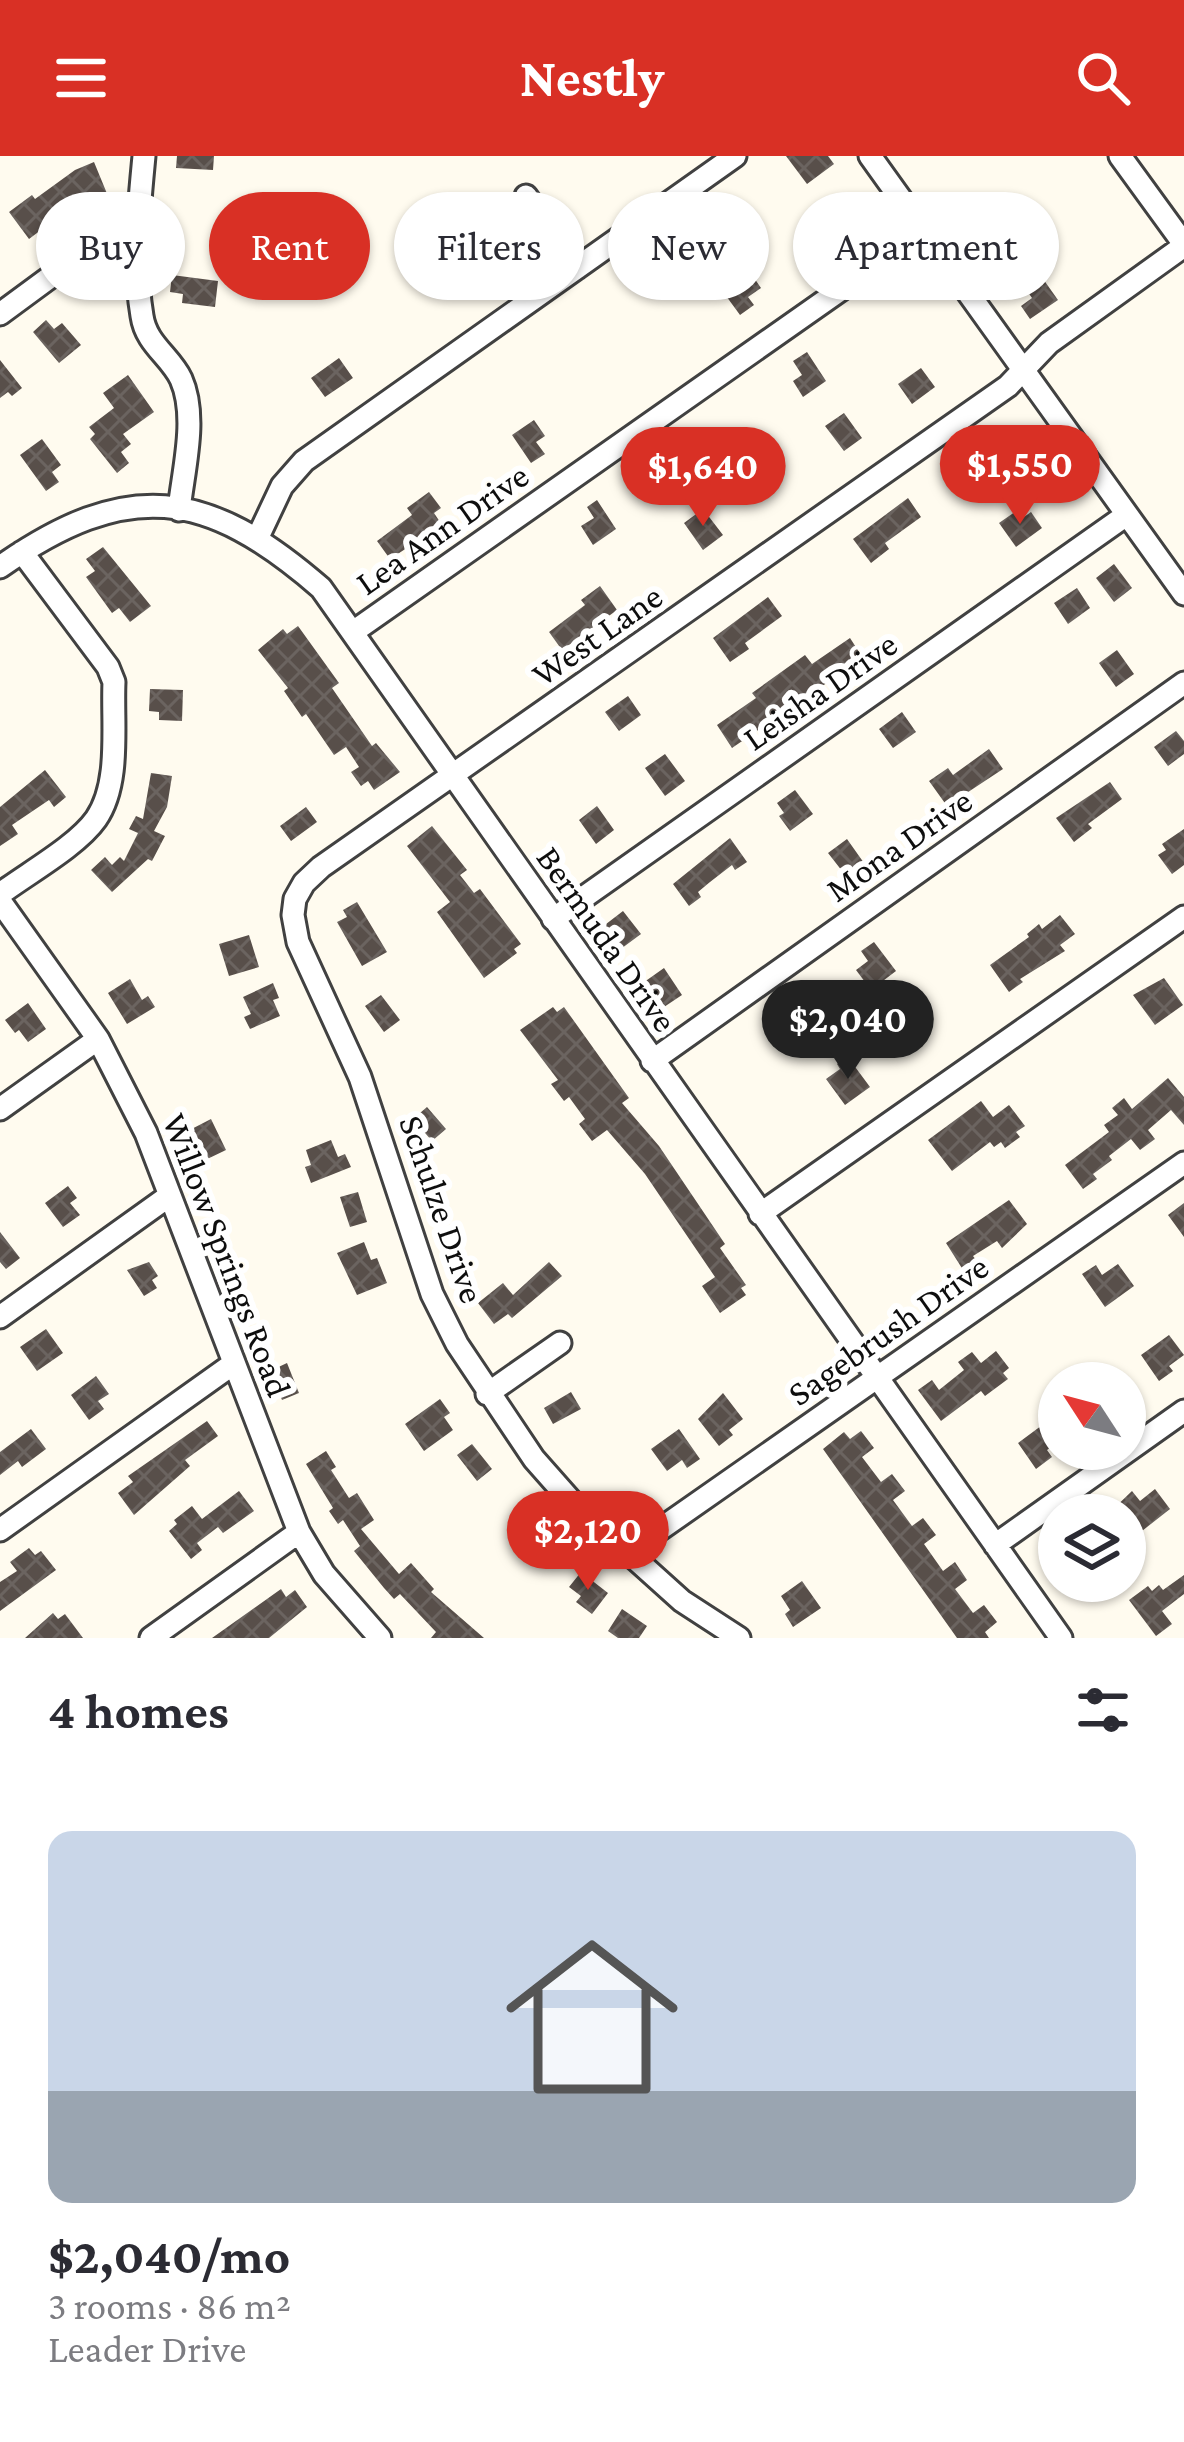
<!DOCTYPE html>
<html lang="en">
<head>
<meta charset="utf-8">
<style>
	:root { --surface:#fff; --page:#f7f7f7; --text:#2b2b33; --muted:#7c7c81; --accent:#d93025 }
	body { margin:0; font-family:"Crimson Pro",serif; background:var(--page); color:var(--text); height:100vh; display:flex; flex-direction:column; font-size:45px; white-space:nowrap }
	* { box-sizing:border-box; margin:0 }
	p { font-size:39px; color:var(--muted) }
	.icon { flex:none; width:66px; height:66px; fill:none; stroke:currentColor; stroke-width:2; stroke-linecap:round; stroke-linejoin:round }
	.map { position:relative; height:1482px; overflow:hidden }
	.details { display:flex; flex-direction:column; background:var(--surface); flex:1 }
	.details>* { flex:none }
	.hud { position:absolute; left:36px; top:36px; width:1113px; height:108px; display:flex; gap:24px }
	.needle { width:78px; rotate:306deg }
	.fabs { position:absolute; left:1038px; top:1206px; display:grid; gap:24px }
	.fabs a { display:grid; place-items:center; width:108px; height:108px; border-radius:50%; background:var(--surface); box-shadow:0 3px 9px #0004; font-size:60px }
	.price { position:absolute; translate:-50% -102px; padding:0 27px; border-radius:42px; background:var(--accent); color:#fff; font-size:39px; line-height:78px; filter:drop-shadow(0 3px 6px #0008) }
	.price::after { content:''; position:absolute; left:50%; top:72px; width:36px; height:27px; margin-left:-18px; background:inherit; clip-path:polygon(0 0,100% 0,50% 100%) }
	.price.current { background:#222; color:#fff }
	ul { padding:0; list-style:none }
	li { display:grid; align-content:center; gap:24px; height:636px; padding:0 48px }
	li span { display:grid; place-items:center; height:372px; border-radius:24px; color:#555 }
	li>.icon { margin-inline-start:auto }
	span .icon { width:216px; height:216px; fill:#fffc; stroke-width:1 }
	li b { font-size:51px }
	h2 { display:flex; justify-content:space-between; align-items:center; height:144px; padding:0 48px; font-size:51px }
	.pill { padding:0 42px; border-radius:54px; background:var(--surface); box-shadow:0 3px 9px #0004; font-size:42px; line-height:108px }
	.pill.current { background:var(--accent); color:#fff }
	header { display:flex; justify-content:space-between; align-items:center; height:156px; padding:0 48px; background:var(--accent); color:#fff; font-size:54px; font-weight:700 }
	.map>svg:first-child { display:block }
</style>
</head>
<body>
<header><svg class="icon" aria-label="menu" viewBox="0 0 24 24"><path d="M4 6h16M4 12h16M4 18h16"/></svg>Nestly<svg class="icon" aria-label="search" viewBox="0 0 24 24"><circle cx="10" cy="10" r="6"/><path d="M15 15l6 6"/></svg></header>
<div class="map">
<svg width="1184" height="1482" viewBox="0 0 1184 1482">
	<defs>
		<pattern id="building-cross-hatch" width="8" height="8" patternUnits="userSpaceOnUse" patternTransform="scale(3)"><rect width="8" height="8" fill="#584f4a"/><path d="M0 0l8 8M0 8l8-8" fill="none" stroke="#6b6460"/></pattern>
	</defs>
	<rect width="100%" height="100%" fill="#fffbef"/>
	<path fill="url(#building-cross-hatch)" d="M177,0H214L213,14L176,12Z
		M786,0H828L834,8L807,28Z
		M94,6L108,40L89,47L61,68L57,62L29,83L9,56L32,39L35,43L75,14Z
		M847,43L851,49L860,43L874,62L846,82L833,63L840,57L836,50Z
		M476,97L494,122L477,135L467,122L458,129L449,117Z
		M748,113L761,132L748,141L754,149L740,159L721,133Z
		M172,119L218,125L215,151L182,147L183,138L170,136Z
		M1041,120L1058,144L1030,163L1021,150L1032,142L1025,132Z
		M46,164L54,173L62,167L81,189L59,207L33,176Z
		M807,196L826,225L803,241L793,225L802,219L793,205Z
		M339,202L353,222L325,241L311,222Z
		M0,204L22,232L12,240L8,236L0,242Z
		M921,212L935,231L912,248L898,228Z
		M128,219L154,256L123,278L131,288L121,296L129,307L117,317L90,283L95,278L89,271L114,252L103,237Z
		M844,257L862,282L844,295L825,270Z
		M534,264L545,280L536,286L545,298L531,307L512,279Z
		M42,283L61,309L52,316L59,326L46,335L20,299Z
		M429,336L441,352L434,357L442,369L390,403L377,385L412,359L407,352Z
		M908,342L921,361L885,387L889,393L871,407L853,383Z
		M597,344L616,373L593,389L581,370L594,362L587,351Z
		M703,353L723,379L703,394L684,367Z
		M1019,353L1024,361L1031,356L1042,372L1016,391L999,367Z
		M103,391L151,450L130,466L119,452L112,457L86,421L95,415L86,403Z
		M1114,408L1132,432L1114,446L1096,422Z
		M600,430L617,454L562,494L549,476L585,449L581,444Z
		M1077,432L1090,452L1068,468L1054,447Z
		M768,441L782,460L745,487L749,493L730,506L713,482Z
		M298,470L339,527L332,532L372,590L376,587L400,616L374,634L368,625L361,630L351,616L359,611L346,591L334,599L306,558L302,561L284,535L288,532L258,494L283,473L287,478Z
		M850,482L863,502L732,592L717,569L756,542L752,537L805,499L812,508Z
		M1117,494L1134,518L1116,531L1099,507Z
		M150,533L183,534L182,565L159,564V556L149,555Z
		M628,540L641,559L619,575L605,556Z
		M902,556L916,576L893,592L879,573Z
		M1176,575L1184,585V598L1168,610L1154,591Z
		M989,593L1003,613L947,650L929,625L948,612L953,619Z
		M665,598L685,625L665,640L645,612Z
		M45,614L66,641L54,651L49,644L12,669L18,678L0,690V651Z
		M151,617L172,620L167,651L154,675L165,680L152,705L148,703L112,736L91,714L105,701L112,709L120,701L124,705L138,677L129,673L136,660L143,663Z
		M1110,626L1122,643L1088,668L1092,672L1074,686L1056,662Z
		M795,634L813,658L790,675L779,660L784,657L777,647Z
		M597,650L614,674L596,688L579,664Z
		M306,651L317,666L291,685L280,670Z
		M432,670L467,714L460,719L474,737L480,733L521,788L514,793L517,797L484,822L437,756L450,746L407,690Z
		M1184,673V709L1172,718L1158,699L1166,694L1162,688Z
		M730,682L747,706L735,714L732,709L710,726L698,736L701,741L689,750L673,728Z
		M847,683L864,707L846,720L828,697Z
		M357,746L387,796L362,810L337,766L347,761L343,754Z
		M623,755L641,778L614,798L597,775Z
		M1060,759L1075,778L1060,789L1065,795L1020,823L1023,826L1009,836L990,809L1029,781L1027,778L1039,768L1042,773Z
		M249,779L259,811L229,820L219,788Z
		M874,786L896,815L871,834L856,814L868,805L861,795Z
		M664,812L682,839L658,855L640,829Z
		M1164,822L1183,849L1155,869L1133,839Z
		M130,823L142,844L148,840L155,851L127,868L108,837Z
		M273,827L279,842L273,844L280,860L250,873L244,861L251,858L243,841Z
		M803,836L820,858L793,878L777,856Z
		M381,839L400,864L384,876L365,850Z
		M28,847L46,873L28,886L19,874L15,877L5,864Z
		M553,851L557,856L564,851L629,942L622,947L659,990L725,1088L720,1092L746,1129L741,1132L746,1139L720,1157L702,1130L715,1121L645,1018L607,974L592,985L579,968L585,963L569,941L564,945L551,928L558,924L520,874Z
		M847,900L870,931L845,949L826,923L840,913L837,908Z
		M1168,922L1184,941V969L1171,954L1148,974L1155,983L1140,994L1131,983L1109,1000L1112,1004L1093,1018L1097,1023L1083,1033L1065,1009L1109,976L1104,969L1118,959L1112,952L1124,942L1132,953Z
		M981,945L993,961L1009,949L1025,970L1016,976L1020,981L1005,992L1001,986L994,991L990,986L952,1015L928,984Z
		M427,951L446,973L432,985L413,963Z
		M211,963L226,994L201,1006L192,988L186,991L180,979Z
		M331,984L338,1001L345,998L351,1011L311,1027L305,1011L311,1009L306,994Z
		M68,1030L77,1042L70,1047L80,1059L63,1071L45,1047Z
		M358,1036L367,1066L350,1071L340,1041Z
		M1009,1044L1027,1068L1002,1092L997,1085L973,1100L979,1108L965,1117L946,1087Z
		M1184,1047V1081L1168,1059Z
		M0,1076L20,1102L6,1113L0,1106Z
		M364,1086L371,1104L377,1102L387,1127L357,1139L337,1097Z
		M149,1106L158,1120L152,1124L157,1132L144,1140L127,1114Z
		M549,1106L562,1120L512,1162L508,1158L494,1168L478,1147L503,1127L513,1139Z
		M1118,1108L1134,1130L1105,1151L1082,1118L1096,1109L1102,1119Z
		M46,1173L63,1197L37,1215L20,1191Z
		M1169,1179L1184,1199L1169,1210L1173,1215L1159,1225L1141,1199Z
		M996,1195L1009,1212L1003,1217L1008,1223L985,1240L981,1235L941,1265L918,1234L932,1224L939,1234L964,1214L958,1206L972,1196L981,1207Z
		M287,1207L299,1237L282,1244L270,1215Z
		M96,1220L109,1238L98,1245L104,1253L89,1264L71,1239Z
		M571,1236L581,1253L553,1268L544,1252Z
		M723,1237L743,1263L729,1274L733,1279L719,1290L698,1263Z
		M440,1243L450,1257L444,1261L453,1274L424,1295L405,1268Z
		M207,1265L218,1280L185,1304L190,1310L134,1359L118,1337L133,1326L128,1320Z
		M1045,1267L1059,1285L1047,1294L1052,1301L1036,1313L1018,1287Z
		M31,1273L46,1293L22,1311L18,1305L0,1319V1296Z
		M679,1273L700,1303L687,1312L682,1304L667,1315L651,1293Z
		M861,1275L874,1292L862,1301L881,1326L892,1318L905,1335L893,1344L912,1370L923,1362L936,1379L924,1388L943,1415L955,1406L967,1424L955,1433L973,1457L984,1449L997,1466L985,1476L989,1482H957L823,1293L844,1276L850,1283Z
		M472,1288L492,1313L477,1325L457,1299Z
		M326,1295L336,1311L331,1314L349,1342L357,1337L374,1364L361,1373L399,1418L411,1407L434,1433L431,1436L484,1482H431L436,1476L400,1438L394,1443L384,1432L354,1395L360,1390L343,1364L338,1368L329,1355L333,1352L306,1308Z
		M1155,1333L1170,1353L1142,1375L1139,1370L1125,1380V1359H1107L1132,1335L1140,1345Z
		M239,1335L254,1355L223,1377L218,1371L197,1387L202,1394L191,1403L169,1375L177,1368L174,1364L192,1350L202,1363Z
		M540,1375L564,1396L551,1410L527,1389Z
		M29,1392L35,1399L41,1395L56,1414L0,1455V1426L17,1415L10,1406Z
		M581,1416L608,1437L592,1458L576,1446L581,1440L569,1431Z
		M1184,1419V1438L1162,1455L1172,1468L1156,1480L1129,1444L1148,1430L1152,1435L1159,1429L1163,1434Z
		M802,1425L821,1452L793,1471L785,1458L790,1454L781,1440Z
		M281,1433L286,1441L295,1434L307,1451L269,1482H212Z
		M622,1453L647,1470L639,1482H618L608,1475Z
		M53,1457L58,1463L65,1458L83,1482H25Z"/>
	<g fill="none" stroke-linecap="round" stroke-linejoin="round">
		<g stroke="#414141" stroke-width="27">
			<path id="minor" d="M144,0C139,53 133,107 142,160C146,188 170,200 181,223C198,261 183,315 179,354
				M870,0L1184,438
				M1120,0L1184,88
				M526,40L577,112
				M0,158L91,91L137,80
				M257,383L282,330L304,305L735,0
				M0,411C127,322 206,332 321,432L1061,1482
				M353,476L923,76
				M0,738C28,717 77,690 96,663C121,627 112,568 114,526L108,511L22,396
				M0,745L98,883L146,977L299,1376L324,1418L380,1482
				M553,763L1125,360
				M652,905L1184,527
				M0,953L98,883
				M760,1058L1184,761
				M0,1161L169,1040
				M487,1238L560,1187
				M0,1374L233,1208
				M995,1389L1184,1255
				M629,1395L1184,1007
				M151,1482L299,1376
				M739,1482L682,1445L572,1346L534,1303L457,1188L432,1138L360,921L298,786L293,759L295,743L304,727L321,711L1008,230L1049,187L1184,90"/>
		</g>
		<use href="#minor" stroke="#fff" stroke-width="21"/>
	</g>
	<g text-anchor="middle" dominant-baseline="central" stroke-width="12" stroke-linejoin="round" paint-order="stroke">
		<g font-size="36" fill="#0e0e0e" stroke="#fff">
			<text transform="translate(442 373) rotate(-35)">Lea Ann Drive</text>
			<text transform="translate(597 479) rotate(-35)">West Lane</text>
			<text transform="translate(820 535) rotate(-35)">Leisha Drive</text>
			<text transform="translate(899 689) rotate(-35)">Mona Drive</text>
			<text transform="translate(607 783) rotate(55)">Bermuda Drive</text>
			<text transform="translate(442 1053) rotate(71)">Schulze Drive</text>
			<text transform="translate(227 1099) rotate(69)">Willow Springs Road</text>
			<text transform="translate(888 1174) rotate(-35)">Sagebrush Drive</text>
		</g>
	</g>
</svg>
<div class="fabs">
<a><svg class="needle" viewBox="-14 -14 28 28"><path d="M0-13l5 13h-10z" fill="#e53935"/><path d="M0 13l5-13h-10z" fill="#7c7c81"/></svg></a>
<a><svg class="icon" aria-label="layers" viewBox="0 0 24 24"><path d="M12 4l9 5-9 5-9-5zM3 14l9 5 9-5"/></svg></a>
</div>
<b class="price" style="left:1020px;top:371px">$1,550</b>
<b class="price" style="left:703px;top:373px">$1,640</b>
<b class="price current" style="left:848px;top:926px">$2,040</b>
<b class="price" style="left:588px;top:1437px">$2,120</b>
<div class="hud">
<a class="pill">Buy</a>
<a class="pill current">Rent</a>
<a class="pill">Filters</a>
<a class="pill">New</a>
<a class="pill">Apartment</a>
</div>
</div>
<section class="details">
<h2>4 homes<svg class="icon" aria-label="filters" viewBox="0 0 24 24"><path d="M4 7h16M4 17h16"/><circle cx="9" cy="7" r="2"/><circle cx="15" cy="17" r="2"/></svg></h2>
<ul>
<li><span style="background:linear-gradient(#c9d6e8 70%,#9aa5b1 0)"><svg class="icon" aria-label="home" viewBox="0 0 24 24"><path d="M3 11l9-7 9 7M6 9v11h12V9"/></svg></span><div><b>$2,040/mo</b><p>3 rooms · 86 m²</p><p>Leader Drive</p></div></li>
</ul>
</section>
</body>
</html>
